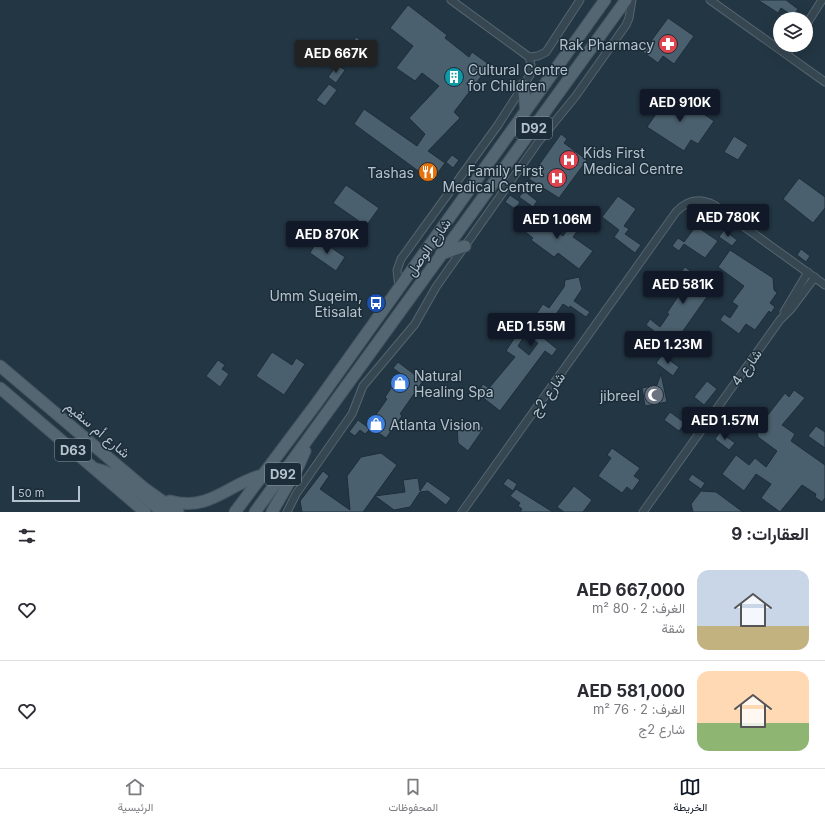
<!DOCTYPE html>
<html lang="ar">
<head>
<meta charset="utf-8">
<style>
	:root { --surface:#fff; --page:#f2f2f3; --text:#2b2b33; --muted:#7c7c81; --line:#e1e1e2; --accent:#111827 }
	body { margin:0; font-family:Inter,Vazirmatn,sans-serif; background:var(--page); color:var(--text); direction:rtl; height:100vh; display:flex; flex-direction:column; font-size:15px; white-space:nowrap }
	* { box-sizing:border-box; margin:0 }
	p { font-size:13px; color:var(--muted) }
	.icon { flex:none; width:22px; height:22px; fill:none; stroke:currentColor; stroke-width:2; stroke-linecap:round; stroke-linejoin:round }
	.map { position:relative; height:512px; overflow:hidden; direction:ltr }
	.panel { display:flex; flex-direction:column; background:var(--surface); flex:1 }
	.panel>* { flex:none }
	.tools { position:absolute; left:773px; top:12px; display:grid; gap:8px }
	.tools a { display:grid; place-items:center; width:40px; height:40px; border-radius:50%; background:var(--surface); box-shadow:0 4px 16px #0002; font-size:20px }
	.scale { position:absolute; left:12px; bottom:10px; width:68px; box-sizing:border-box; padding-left:4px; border:2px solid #b4c2cd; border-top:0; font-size:11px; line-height:14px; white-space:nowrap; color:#b4c2cd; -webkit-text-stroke:3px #1c2c38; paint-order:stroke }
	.price { position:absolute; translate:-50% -34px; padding:0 9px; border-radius:4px; background:var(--accent); color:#fff; font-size:13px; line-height:26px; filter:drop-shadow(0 1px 2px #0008) }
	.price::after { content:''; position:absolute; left:50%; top:24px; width:12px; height:9px; margin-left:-6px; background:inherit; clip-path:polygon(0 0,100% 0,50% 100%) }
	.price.current { background:#222; color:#fff }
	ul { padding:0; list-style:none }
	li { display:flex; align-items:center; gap:12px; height:100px; padding:0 16px }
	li+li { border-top:1px solid var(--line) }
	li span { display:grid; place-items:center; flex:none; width:112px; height:80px; border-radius:12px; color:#555 }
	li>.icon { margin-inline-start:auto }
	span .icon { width:48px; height:48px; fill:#fffc; stroke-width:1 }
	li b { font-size:17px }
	h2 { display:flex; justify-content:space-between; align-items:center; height:48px; padding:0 16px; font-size:17px }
	.dock { display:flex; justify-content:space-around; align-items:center; height:56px; border-top:1px solid var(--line); background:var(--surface); font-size:11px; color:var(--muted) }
	.dock a { display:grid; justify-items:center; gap:2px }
	.dock .current { color:var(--accent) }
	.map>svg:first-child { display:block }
</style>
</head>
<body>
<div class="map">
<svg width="825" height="512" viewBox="0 0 825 512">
	<rect width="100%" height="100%" fill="#233643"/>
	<path fill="#4b606e" stroke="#1e2e3a" d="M758,0H786L798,9L793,16L781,8L778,13Z
		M408,5L447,35L445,38L469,57L472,52L490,65L454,112L460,118L428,151L445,163L432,181L354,124L364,109L417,146L425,134L409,118L439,86L422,73L415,81L396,68L413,46L390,28Z
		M668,18L694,36L674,64L663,56L658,63L643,52Z
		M356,37L369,46L356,65L350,60L357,52L350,47Z
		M337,65L345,70L336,83L328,77Z
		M329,84L337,90L325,106L316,100Z
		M671,92L714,121L698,144L691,140L684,151L647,127Z
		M561,134L567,139L564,143L587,160L559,198L529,179Z
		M734,136L748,145L738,160L724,152Z
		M452,155L459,160L453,168L446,162Z
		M799,178L825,197V208L813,223L783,199Z
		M346,185L379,208L366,226L333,203Z
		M524,191L537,201L533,207L519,197Z
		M510,195L520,202L515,209L505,202Z
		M618,196L636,209L624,226L629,229L625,234L641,245L635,253L614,237L619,230L602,217Z
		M545,213L553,229L563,236L571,225L578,230L573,237L593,251L579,269L558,253L554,257L531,240L533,238L520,228L531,216Z
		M696,226L718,241L705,258L684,244L679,251L672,246L678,238L684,242Z
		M724,230L737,240L732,246L719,237Z
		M318,239L345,257L336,271L310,253Z
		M801,249L810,256L806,262L797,255Z
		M730,250L773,278L774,290L777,293L770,303L775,307L771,313L769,311L755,330L746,324L739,334L720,320L724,314L730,318L738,306L732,302L744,286L718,267Z
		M685,267L700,278L702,275L716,284L678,338L680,339L675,347L646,325L650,319L660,327L669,314L667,313L679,295L669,288Z
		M579,277L582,289L574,301L590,312L586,317L570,306L569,308L563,304L541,336L557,349L552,356L545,351L500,411L477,393L483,384L489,388L515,357L506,351L519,331L525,335L518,346L529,355L538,343L523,333L543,304L549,308L564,287L565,280Z
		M272,352L292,365L296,358L305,364L284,395L256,376Z
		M662,355L679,367L673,376L656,363Z
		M218,360L225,365L222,369L229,374L220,387L206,376Z
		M398,362L423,381L400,414L402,416L386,438L368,426L387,399L385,397L401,374L393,368Z
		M661,374L667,402L645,406L642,388L657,385Z
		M707,381L717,389L704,405L694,397Z
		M794,390L805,398L782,425L795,434L791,441L825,465V498L822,502L815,497L816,494L802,485L780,512L761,498L771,484L756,474L744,491L722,474L736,455L749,465L755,458L766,467L777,451L758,437L757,432L753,430L764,414L767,416L785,393L789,397Z
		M670,412L685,423L679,431L664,420Z
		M358,420L370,429L365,434L360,430L355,436L349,432Z
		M475,421L484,428L468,451L458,443L457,424Z
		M816,426L825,432V448L808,436Z
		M720,432L735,443L729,450L715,439Z
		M612,448L640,468L634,476L640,480L632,491L627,487L622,493L598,476L611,458L607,455Z
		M381,453L397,465L363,512H302L300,501L323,471L329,476L320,489L350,510L347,476L361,457Z
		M692,474L705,483L701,489L688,480Z
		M418,478L420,491L427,481L451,498L446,505L428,491L420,492L410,507L394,510L375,496L405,492L403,480Z
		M508,478L517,484L513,491L503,484Z
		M574,486L592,500L583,512H564L557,507Z
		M516,489L553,512H520L522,509L518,506L520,503L510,496Z
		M701,491L716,492L743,512H693L691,504Z"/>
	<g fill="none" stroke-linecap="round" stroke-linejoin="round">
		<g stroke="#556570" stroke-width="9">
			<path id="minor" d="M451,0L529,57
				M710,0L825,82
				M806,25L822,0
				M786,54L793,45
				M529,57L538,56L546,52L580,0
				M399,288L397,270L401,259L498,125L530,75L531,65L529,57
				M784,312L808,272
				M287,512L296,494L352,414L363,386L415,324L436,287L539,141L575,97L626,25L629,18L632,0
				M462,512L676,212C687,200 700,198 714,205L825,285
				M643,512L780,320L791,309L815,277"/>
		</g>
		<g stroke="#44535f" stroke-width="13">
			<path id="primary" d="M523,85L526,110
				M441,254L465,246
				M0,366L144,488L178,512
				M0,388L145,512
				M97,469C124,476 141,494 162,512
				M170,501C210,512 228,484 262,475
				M235,512L316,404L605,0
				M255,512L626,0
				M272,512L298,467L305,451"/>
		</g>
		<use href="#minor" stroke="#374752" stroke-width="7"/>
		<use href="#primary" stroke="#556673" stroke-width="11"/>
	</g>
	<defs>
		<g id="pharmacy-disc" transform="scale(1)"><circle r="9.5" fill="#e0444e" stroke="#1c2c38"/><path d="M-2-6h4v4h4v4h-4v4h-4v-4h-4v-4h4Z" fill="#fff"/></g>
		<g id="building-disc" transform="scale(1)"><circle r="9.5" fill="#0f9aa8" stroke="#1c2c38"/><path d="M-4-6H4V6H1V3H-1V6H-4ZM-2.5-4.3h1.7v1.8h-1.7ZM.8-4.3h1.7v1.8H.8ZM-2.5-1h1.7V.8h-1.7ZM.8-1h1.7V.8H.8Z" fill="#fff"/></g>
		<g id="hospital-disc" transform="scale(1)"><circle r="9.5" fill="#e0444e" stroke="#1c2c38"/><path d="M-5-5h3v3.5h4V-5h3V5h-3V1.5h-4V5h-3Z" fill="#fff"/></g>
		<g id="restaurant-disc" transform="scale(1)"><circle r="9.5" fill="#e8710a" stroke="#1c2c38"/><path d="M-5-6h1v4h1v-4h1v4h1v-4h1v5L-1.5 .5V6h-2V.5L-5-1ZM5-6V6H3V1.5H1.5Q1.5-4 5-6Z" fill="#fff"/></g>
		<g id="bus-disc" transform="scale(1)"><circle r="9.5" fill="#1a4fb4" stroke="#1c2c38"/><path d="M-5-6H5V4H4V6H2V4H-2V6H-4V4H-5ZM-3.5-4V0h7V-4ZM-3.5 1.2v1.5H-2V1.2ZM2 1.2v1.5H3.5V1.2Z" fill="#fff"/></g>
		<g id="shop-disc" transform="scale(1)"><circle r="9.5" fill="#3f7fe0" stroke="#1c2c38"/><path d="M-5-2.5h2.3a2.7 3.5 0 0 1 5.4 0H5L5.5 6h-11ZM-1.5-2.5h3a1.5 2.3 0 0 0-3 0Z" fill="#fff"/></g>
		<g id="mosque-disc" transform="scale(1)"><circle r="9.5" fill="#6b7280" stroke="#1c2c38"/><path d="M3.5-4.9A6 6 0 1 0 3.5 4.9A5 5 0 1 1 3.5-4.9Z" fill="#fff"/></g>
	</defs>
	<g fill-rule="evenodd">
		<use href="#pharmacy-disc" x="668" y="44"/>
		<use href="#building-disc" x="454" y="77"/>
		<use href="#hospital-disc" x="569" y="160"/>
		<use href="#restaurant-disc" x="428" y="172"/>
		<use href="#hospital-disc" x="557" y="178"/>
		<use href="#bus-disc" x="376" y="303"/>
		<use href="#shop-disc" x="400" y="383"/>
		<use href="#mosque-disc" x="654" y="395"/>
		<use href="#shop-disc" x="376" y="424"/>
	</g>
	<g text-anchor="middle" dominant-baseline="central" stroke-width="3" stroke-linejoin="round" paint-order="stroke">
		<g fill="#1c2c38" stroke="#8695a0" stroke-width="1">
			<rect x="516" y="117" width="36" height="22" rx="3"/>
			<rect x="55" y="439" width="36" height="22" rx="3"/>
			<rect x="265" y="463" width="36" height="22" rx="3"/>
		</g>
		<g font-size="13" font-weight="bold" fill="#b4c2cd">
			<text x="534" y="128">D92</text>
			<text x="73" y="450">D63</text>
			<text x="283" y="474">D92</text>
		</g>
		<g font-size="14" fill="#b4c2cd" stroke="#1c2c38" text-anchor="end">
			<text x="654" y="44">Rak Pharmacy</text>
			<text x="468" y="69" text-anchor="start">Cultural Centre<tspan x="468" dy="16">for Children</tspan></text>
			<text x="583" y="152" text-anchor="start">Kids First<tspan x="583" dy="16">Medical Centre</tspan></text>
			<text x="543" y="170">Family First<tspan x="543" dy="16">Medical Centre</tspan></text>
			<text x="414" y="172">Tashas</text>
			<text x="362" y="295">Umm Suqeim,<tspan x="362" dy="16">Etisalat</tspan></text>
			<text x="414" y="375" text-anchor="start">Natural<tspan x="414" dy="16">Healing Spa</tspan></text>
			<text x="640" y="395">jibreel</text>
			<text x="390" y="424" text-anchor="start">Atlanta Vision</text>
		</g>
		<g font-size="14" fill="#b4c2cd" stroke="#1c2c38">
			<text transform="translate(428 247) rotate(-55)">شارع الوصل</text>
			<text transform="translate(746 367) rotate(-54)">شارع 4</text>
			<text transform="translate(547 394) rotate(-55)">شارع 2ج</text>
			<text transform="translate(98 429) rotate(40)">شارع أم سقيم</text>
		</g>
	</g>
</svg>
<div class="tools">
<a><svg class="icon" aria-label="layers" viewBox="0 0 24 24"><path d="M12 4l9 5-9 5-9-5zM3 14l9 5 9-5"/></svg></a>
</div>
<div class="scale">50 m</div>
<b class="price current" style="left:336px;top:74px">AED 667K</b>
<b class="price" style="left:680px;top:123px">AED 910K</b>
<b class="price" style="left:728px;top:238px">AED 780K</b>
<b class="price" style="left:557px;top:240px">AED 1.06M</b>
<b class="price" style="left:327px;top:255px">AED 870K</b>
<b class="price" style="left:683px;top:305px">AED 581K</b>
<b class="price" style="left:531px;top:347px">AED 1.55M</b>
<b class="price" style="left:668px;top:365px">AED 1.23M</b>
<b class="price" style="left:725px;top:441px">AED 1.57M</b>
</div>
<section class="panel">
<h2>العقارات: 9<svg class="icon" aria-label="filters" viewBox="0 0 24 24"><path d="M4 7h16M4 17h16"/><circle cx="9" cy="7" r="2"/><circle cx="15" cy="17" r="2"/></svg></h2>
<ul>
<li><span style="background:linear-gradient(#c9d6e8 70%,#c2b280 0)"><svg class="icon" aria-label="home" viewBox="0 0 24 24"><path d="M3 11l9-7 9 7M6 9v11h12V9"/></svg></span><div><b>AED 667,000</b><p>الغرف: 2 · 80 m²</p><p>شقة</p></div><svg class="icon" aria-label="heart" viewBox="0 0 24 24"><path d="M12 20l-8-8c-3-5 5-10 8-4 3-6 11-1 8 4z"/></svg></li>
<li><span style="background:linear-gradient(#ffd9b3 65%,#8fb573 0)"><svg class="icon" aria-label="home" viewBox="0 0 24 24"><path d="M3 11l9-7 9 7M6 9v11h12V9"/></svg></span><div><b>AED 581,000</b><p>الغرف: 2 · 76 m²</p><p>شارع 2ج</p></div><svg class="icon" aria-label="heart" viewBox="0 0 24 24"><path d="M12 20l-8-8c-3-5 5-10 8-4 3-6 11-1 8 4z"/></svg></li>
</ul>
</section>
<nav class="dock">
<a class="current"><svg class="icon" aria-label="map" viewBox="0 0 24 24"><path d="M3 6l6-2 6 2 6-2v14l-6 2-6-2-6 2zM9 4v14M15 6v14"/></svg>الخريطة</a>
<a><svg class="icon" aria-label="saved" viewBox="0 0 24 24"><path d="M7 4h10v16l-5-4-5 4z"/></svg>المحفوظات</a>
<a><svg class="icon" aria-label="home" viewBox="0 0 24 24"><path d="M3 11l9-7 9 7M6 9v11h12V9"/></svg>الرئيسية</a>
</nav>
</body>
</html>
